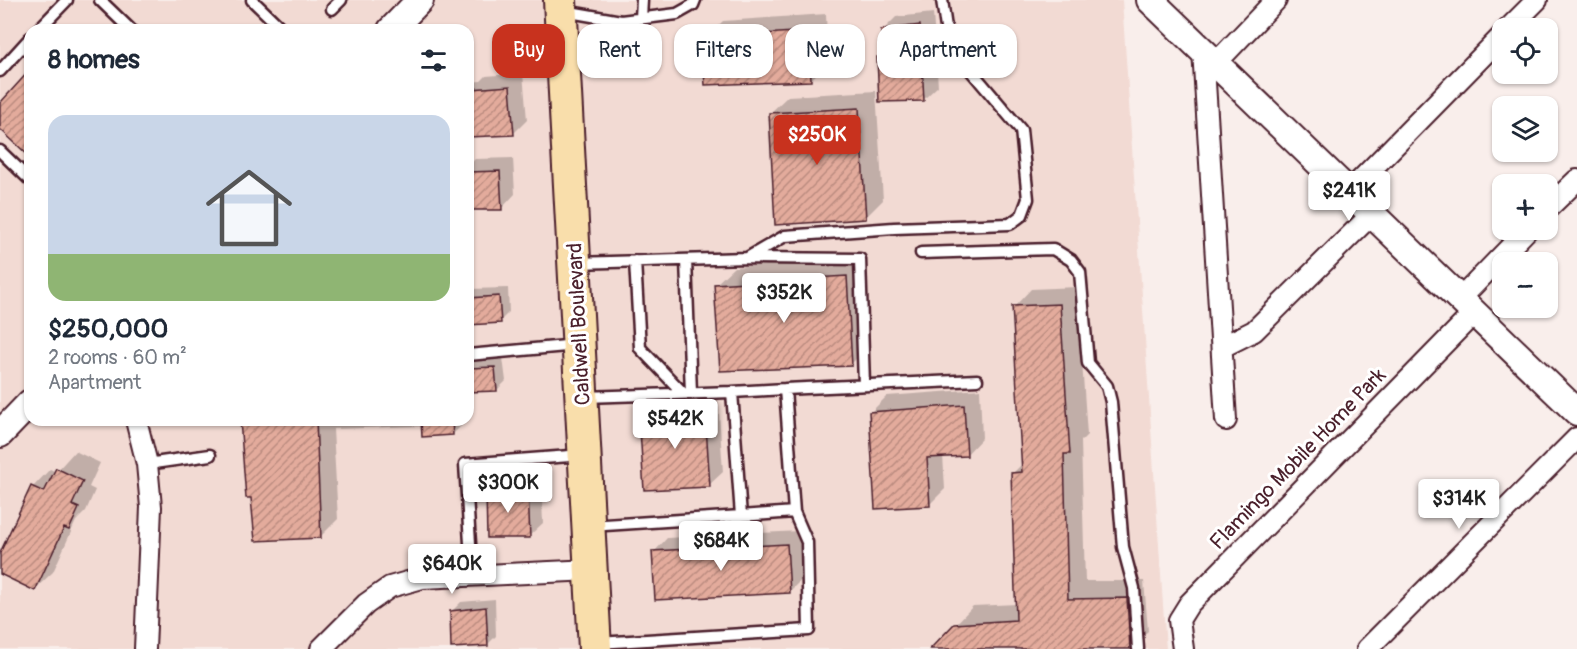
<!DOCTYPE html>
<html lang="en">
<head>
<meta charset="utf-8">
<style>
	:root { --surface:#fff; --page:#f6f6f7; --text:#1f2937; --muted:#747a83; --line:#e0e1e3; --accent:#c8321e }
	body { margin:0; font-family:Pangolin,sans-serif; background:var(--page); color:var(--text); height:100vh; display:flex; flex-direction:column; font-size:22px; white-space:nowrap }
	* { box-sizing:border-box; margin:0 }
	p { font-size:20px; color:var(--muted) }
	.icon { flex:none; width:33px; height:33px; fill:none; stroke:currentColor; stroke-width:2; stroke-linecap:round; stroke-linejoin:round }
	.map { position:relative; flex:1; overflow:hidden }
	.details { position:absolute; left:24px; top:24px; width:450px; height:402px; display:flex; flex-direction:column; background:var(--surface); border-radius:18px; box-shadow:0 2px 4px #0004 }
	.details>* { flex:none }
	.top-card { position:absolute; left:492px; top:24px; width:570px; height:54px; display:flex; gap:12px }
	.buttons { position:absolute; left:1492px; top:18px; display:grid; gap:12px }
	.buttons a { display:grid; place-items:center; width:66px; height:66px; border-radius:12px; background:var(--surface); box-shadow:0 2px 4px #0004; font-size:30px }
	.price { position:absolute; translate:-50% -51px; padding:0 14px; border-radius:6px; background:#fff; color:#222; font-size:20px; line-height:39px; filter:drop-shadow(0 2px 3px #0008) }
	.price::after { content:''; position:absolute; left:50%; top:36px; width:18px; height:14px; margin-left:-9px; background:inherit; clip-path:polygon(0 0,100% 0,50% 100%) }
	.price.on { background:var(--accent); color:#fff }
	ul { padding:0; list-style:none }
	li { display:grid; align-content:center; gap:12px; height:318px; padding:0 24px }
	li+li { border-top:2px solid var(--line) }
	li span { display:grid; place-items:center; height:186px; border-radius:18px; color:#555 }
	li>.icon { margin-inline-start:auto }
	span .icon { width:108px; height:108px; fill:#fffc; stroke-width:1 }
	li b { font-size:26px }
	h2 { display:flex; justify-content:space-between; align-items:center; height:72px; padding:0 24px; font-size:26px }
	.chip { padding:0 21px; border-radius:18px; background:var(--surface); box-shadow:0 2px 4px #0004; font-size:21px; line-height:54px }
	.chip.on { background:var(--accent); color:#fff }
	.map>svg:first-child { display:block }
</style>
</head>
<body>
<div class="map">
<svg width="1577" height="649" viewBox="0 0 1577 649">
	<defs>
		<pattern id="building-hatch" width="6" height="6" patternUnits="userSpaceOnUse" patternTransform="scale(1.5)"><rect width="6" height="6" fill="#e3ab9c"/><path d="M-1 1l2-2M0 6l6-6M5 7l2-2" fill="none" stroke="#ba8b7f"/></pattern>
	</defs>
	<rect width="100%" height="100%" fill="#f9eeeb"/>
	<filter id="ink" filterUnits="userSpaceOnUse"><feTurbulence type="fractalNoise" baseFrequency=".0167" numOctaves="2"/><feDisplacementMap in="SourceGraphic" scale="12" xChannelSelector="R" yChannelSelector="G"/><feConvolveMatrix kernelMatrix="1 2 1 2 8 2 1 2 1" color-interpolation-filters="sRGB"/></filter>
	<g filter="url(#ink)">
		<path fill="#f2dad3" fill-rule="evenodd" d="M0,0H1122L1166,649H0ZM30,30H468V420H30Z"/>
		<path fill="#0003" d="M933,13L938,86L924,99L878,58L883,53L882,31L896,17Z
			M826,14L828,62L811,80L706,69L698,52L706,44L705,38L723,21Z
			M523,73L527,120L513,134L468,136V82L481,81L486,76Z
			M876,91L883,200L865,218L770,113L788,96Z
			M513,158L515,194L502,208H468V166L475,159Z
			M864,259L869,346L851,364L716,284L734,267Z
			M1077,287L1087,435L1081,441L1085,581H1144L1148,631L1130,648L932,649L973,606L1017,604L1013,473L1023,463L1014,307L1031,289Z
			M508,288L509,312L500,321L468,324V289Z
			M503,358L506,381L497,390L468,391V365L478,360Z
			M980,389L982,438L966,455H943L945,489L929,505L871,412L887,396Z
			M468,395L470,417L468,419Z
			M718,397L723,472L709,485L640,415L654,402Z
			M241,420H467L453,434L423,426L333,429L338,519L321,536L253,497Z
			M75,451L100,463L89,487L95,490L86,511L76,521L53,572L35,589L0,572V557L33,487L50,469L56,472Z
			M541,476L543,523L529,536L487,491L501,478Z
			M800,531L803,578L789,592L654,552L667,538Z
			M495,599L496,636L487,645L452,611L461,602Z"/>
		<path fill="url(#building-hatch)" stroke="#4a1f2b" stroke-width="1.5" d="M920,25L924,101L879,102L877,57H882L881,30Z
			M809,31L811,81L705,85L704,71H698L697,51L705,50L704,38Z
			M30,70V157L0,129V103Z
			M510,86L514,135L468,137V94H471V89Z
			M859,108L866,219L775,225L769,113Z
			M500,171L502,210H468V172Z
			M847,276L852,366L720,371L714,284Z
			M499,296L501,323L468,325V298Z
			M1060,304L1070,454H1064L1068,599L1127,598L1130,649H930L954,624L1016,620L1011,473L1022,472L1012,306Z
			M495,367L497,391L468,392V368Z
			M964,405L967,456L927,458L930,506L875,509L869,412Z
			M705,410L710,487L644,490L639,415Z
			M240,420H316L321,538L255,541L251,498H246Z
			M421,420H452L453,435L422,437Z
			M56,468L83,481L72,505L79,508L69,530L64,528L35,591L0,574V553L31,486L44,492Z
			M528,489L530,538H487L486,491Z
			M787,544L790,593L655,600L652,551Z
			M486,607L488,646L451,648L450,611Z"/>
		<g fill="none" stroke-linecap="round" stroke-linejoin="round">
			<g stroke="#4a1f2b" stroke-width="15">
				<path id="service" d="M100,0L131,30
					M252,0L283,30
					M332,9L341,0
					M564,11L621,21L677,14L693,5L695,0
					M641,18L642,0
					M38,30L67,0
					M0,71L30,38
					M0,151L30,180
					M921,253L1053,249L1071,260L1080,272L1088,363L1107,386L1111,402L1123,547L1134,588L1138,649
					M747,258L860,259L864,385
					M686,260L691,393
					M635,261L640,348L683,393
					M576,263L747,258L785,236L894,228L1010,224L1022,215L1028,199L1021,130L956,53L947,35L942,0
					M468,355L577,345
					M732,392L785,389
					M585,397L732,392L741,516L590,526
					M147,464L210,455
					M741,516L794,512
					M472,575L465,464L583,455
					M598,643L809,630L807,542L794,512L785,389L977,380"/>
			</g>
			<g stroke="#4a1f2b" stroke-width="24">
				<path id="minor" d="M1509,28L1537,0
					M1203,50L1226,420
					M1216,63L1276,0
					M1349,192L1503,35
					M1548,208L1577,180
					M1460,299L1527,230
					M1222,347L1254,331L1372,214
					M136,420L147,464L151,507L145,649
					M321,649L366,604L390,587L422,578L592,570
					M1183,649L1179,620L1189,604L1474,313
					M1367,649L1577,438"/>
			</g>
			<g stroke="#4a1f2b" stroke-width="30">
				<path id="tertiary" d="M1150,0L1577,412
					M391,30L420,0
					M0,434L30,403"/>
			</g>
			<g stroke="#4a1f2b" stroke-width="36">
				<path id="primary" d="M560,0L595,649"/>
			</g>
			<use href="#service" stroke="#fff" stroke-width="10"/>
			<use href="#minor" stroke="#fff" stroke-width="20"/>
			<use href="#tertiary" stroke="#fff" stroke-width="26"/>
			<use href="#primary" stroke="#f9deab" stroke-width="32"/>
		</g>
	</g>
	<g text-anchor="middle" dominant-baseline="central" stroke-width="6" stroke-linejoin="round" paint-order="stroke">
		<g font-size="21" fill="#4a1f2b" stroke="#fff">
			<text transform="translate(579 324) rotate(-93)">Caldwell Boulevard</text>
			<text transform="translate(1298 459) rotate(-46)">Flamingo Mobile Home Park</text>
		</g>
	</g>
</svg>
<div class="buttons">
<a><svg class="icon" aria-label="locate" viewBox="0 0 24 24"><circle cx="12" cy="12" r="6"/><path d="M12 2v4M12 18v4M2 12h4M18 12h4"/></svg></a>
<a><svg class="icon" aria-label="layers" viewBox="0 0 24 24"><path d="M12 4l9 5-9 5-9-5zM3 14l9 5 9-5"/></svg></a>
<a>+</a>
<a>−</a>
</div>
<b class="price on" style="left:817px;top:166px">$250K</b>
<b class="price" style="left:1349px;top:222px">$241K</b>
<b class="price" style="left:784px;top:324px">$352K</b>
<b class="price" style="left:675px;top:450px">$542K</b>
<b class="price" style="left:508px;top:514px">$300K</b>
<b class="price" style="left:1459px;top:530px">$314K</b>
<b class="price" style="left:721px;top:572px">$684K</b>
<b class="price" style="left:452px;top:595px">$640K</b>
<div class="top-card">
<a class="chip on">Buy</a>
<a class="chip">Rent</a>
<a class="chip">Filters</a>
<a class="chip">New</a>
<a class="chip">Apartment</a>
</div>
<section class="details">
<h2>8 homes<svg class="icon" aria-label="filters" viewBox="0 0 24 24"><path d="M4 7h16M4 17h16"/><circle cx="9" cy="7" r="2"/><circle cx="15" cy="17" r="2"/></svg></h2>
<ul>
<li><span style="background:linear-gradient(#c9d6e8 75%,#8fb573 0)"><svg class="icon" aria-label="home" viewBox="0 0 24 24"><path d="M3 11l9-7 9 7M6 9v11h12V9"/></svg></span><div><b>$250,000</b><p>2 rooms · 60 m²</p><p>Apartment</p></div></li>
</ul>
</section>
</div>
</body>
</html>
